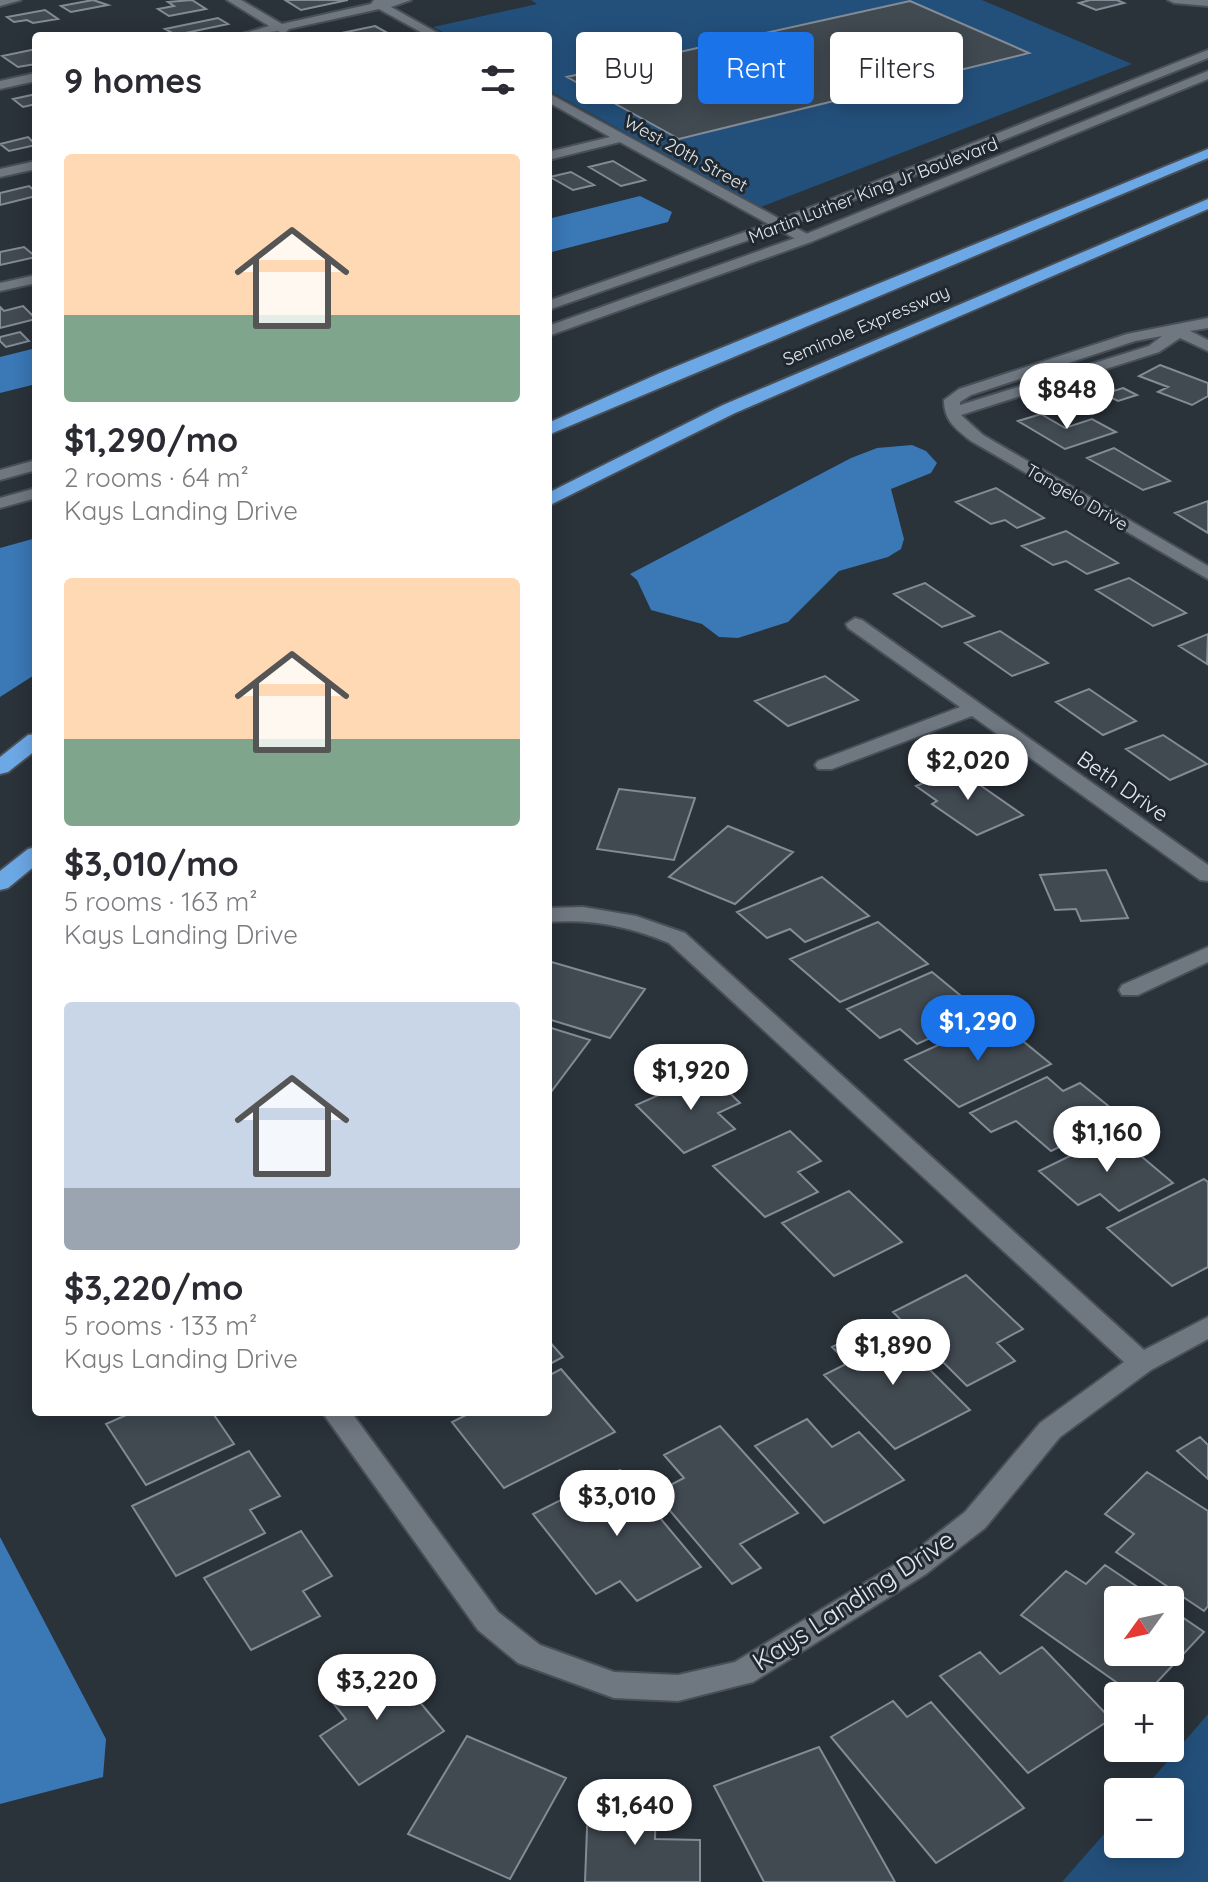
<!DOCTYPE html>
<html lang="en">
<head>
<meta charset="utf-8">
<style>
	:root { --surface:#fff; --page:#f7f7f7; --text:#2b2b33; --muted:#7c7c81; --accent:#1a73e8 }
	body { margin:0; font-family:Quicksand,sans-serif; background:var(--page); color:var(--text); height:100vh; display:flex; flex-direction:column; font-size:30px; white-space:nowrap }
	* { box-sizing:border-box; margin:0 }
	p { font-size:26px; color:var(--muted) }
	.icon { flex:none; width:44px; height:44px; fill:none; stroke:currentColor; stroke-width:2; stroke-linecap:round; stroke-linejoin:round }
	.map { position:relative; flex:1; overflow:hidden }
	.side { position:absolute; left:32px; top:32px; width:520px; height:1384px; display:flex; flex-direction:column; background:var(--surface); border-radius:8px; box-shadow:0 4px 20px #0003 }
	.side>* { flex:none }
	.top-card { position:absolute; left:576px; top:32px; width:512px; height:72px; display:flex; gap:16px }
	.needle { width:52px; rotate:237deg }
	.fabs { position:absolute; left:1104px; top:1586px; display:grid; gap:16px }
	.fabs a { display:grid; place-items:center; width:80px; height:80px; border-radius:8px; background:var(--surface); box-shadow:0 4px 20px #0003; font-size:40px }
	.price { position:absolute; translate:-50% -68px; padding:0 18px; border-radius:28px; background:#fff; color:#222; font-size:26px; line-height:52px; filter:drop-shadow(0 2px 4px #0008) }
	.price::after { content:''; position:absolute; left:50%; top:48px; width:24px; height:18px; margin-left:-12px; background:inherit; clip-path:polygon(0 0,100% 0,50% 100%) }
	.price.current { background:var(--accent); color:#fff }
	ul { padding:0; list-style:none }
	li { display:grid; align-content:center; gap:16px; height:424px; padding:0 32px }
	li span { display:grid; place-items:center; height:248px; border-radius:8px; color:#555 }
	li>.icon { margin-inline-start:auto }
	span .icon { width:144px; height:144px; fill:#fffc; stroke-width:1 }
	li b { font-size:34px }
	h2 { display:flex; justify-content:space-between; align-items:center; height:96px; padding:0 32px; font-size:34px }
	.chip { padding:0 28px; border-radius:8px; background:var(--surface); box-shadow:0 4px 20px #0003; font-size:28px; line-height:72px }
	.chip.current { background:var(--accent); color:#fff }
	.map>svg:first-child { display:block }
</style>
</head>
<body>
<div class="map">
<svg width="1208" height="1882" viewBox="0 0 1208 1882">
	<rect width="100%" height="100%" fill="#2a323a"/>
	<path fill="#23507b" d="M531,0H982L1132,64L761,207L548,90V36H450L433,27L537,4Z
		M1208,1714V1882H1062L1118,1818V1844H1170V1792H1141Z"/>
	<path fill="#3a78b6" d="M640,196L672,212L668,222L548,253V219Z
		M36,348V384L0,393V357Z
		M912,445L926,451L937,463L931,473L891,489L904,539L901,549L888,557L839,571L788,622L738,638L719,637L702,624L651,610L637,580L630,574L851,458L877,448Z
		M36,538V674L0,697V548Z
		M0,1537L106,1739L103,1777L0,1804Z"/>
	<path fill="#414951" stroke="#838c96" stroke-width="2" d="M93,0L108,5L71,12L61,6Z
		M192,0L206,9L169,16L158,9L174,6L168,2Z
		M285,0H348L301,10Z
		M1090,0H1117L1124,3L1096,10L1079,3Z
		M910,1L1029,53L679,139L567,77Z
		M45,10L58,19L33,23L27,20L14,22L7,17Z
		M218,18L228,24L176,35L165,29Z
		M375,26L386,32L367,36H348L342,33Z
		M36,49V64L18,67L2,56Z
		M36,94V104L23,107L13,99Z
		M28,137L36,145L9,151L0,144Z
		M613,161L645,180L621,186L589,167Z
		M571,172L594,185L573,190L550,177Z
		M29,186L36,192V196L0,205V193Z
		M24,247L36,257L0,265V252Z
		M23,306L36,319L0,328V307L4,311Z
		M20,332L29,341L6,347L0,341V337Z
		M1160,365L1208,383V396L1192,405L1158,392L1168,387L1139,376Z
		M1123,388L1137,395L1118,401L1104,394Z
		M1041,414L1065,428L1092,419L1116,432L1065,449L1018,421Z
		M1114,448L1170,481L1143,490L1087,458Z
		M996,488L1044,518L1017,528L1005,520L991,524L956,502Z
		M1208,501V533L1175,513Z
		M1066,531L1118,563L1087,574L1066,561L1053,565L1022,546Z
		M1129,578L1186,613L1153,626L1096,590Z
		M925,583L974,616L942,627L894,594Z
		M1000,631L1048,663L1012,676L965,643Z
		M1208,634L1207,664L1179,646Z
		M825,676L858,700L788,726L755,701Z
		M1089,689L1136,721L1103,735L1056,702Z
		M1163,735L1207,764L1170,780L1126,749Z
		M957,769L1023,815L977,835L932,804L937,801L916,786Z
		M619,789L695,798L674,860L597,849Z
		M728,826L793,852L735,904L669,877Z
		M1106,870L1128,918L1081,921L1076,909L1055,910L1040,875Z
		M822,877L869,916L805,942L790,929L767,938L737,912Z
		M878,922L928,964L840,1002L790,959Z
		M548,961L645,989L610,1038L548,1019Z
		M932,972L983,1014L917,1044L900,1029L880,1038L847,1009Z
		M996,1019L1051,1064L959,1107L905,1060Z
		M548,1027L590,1040L551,1092L548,1091Z
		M709,1073L740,1103L718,1113L735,1129L684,1153L636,1105Z
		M1047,1077L1063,1091L1080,1083L1122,1117L1051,1151L1016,1121L991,1132L970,1113Z
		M790,1131L821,1161L798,1172L818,1192L765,1217L713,1166Z
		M1115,1134L1173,1183L1119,1211L1100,1194L1078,1205L1039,1171Z
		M1204,1179L1208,1182V1267L1172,1286L1107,1228Z
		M849,1191L902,1242L834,1276L782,1223Z
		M966,1275L1023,1329L997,1343L1015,1361L967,1386L893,1312Z
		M882,1322L970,1410L895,1449L824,1375L848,1363L832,1347Z
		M548,1340L563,1357L548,1365Z
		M561,1369L615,1432L504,1488L452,1422L472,1412H548V1376Z
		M133,1412H212L234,1444L146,1485L106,1424Z
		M807,1419L832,1447L859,1432L904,1480L824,1523L755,1446Z
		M720,1426L798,1513L740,1544L761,1568L732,1584L655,1493L684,1478L664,1455Z
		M1200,1437L1208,1445V1479L1177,1451Z
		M249,1451L280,1496L250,1510L265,1533L176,1576L132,1506Z
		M620,1470L701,1567L637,1601L620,1581L596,1594L533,1514Z
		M1147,1472L1208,1511V1606L1204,1611L1116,1552L1134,1534L1105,1514Z
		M301,1531L332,1576L303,1591L320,1616L251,1650L204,1578Z
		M1105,1565L1157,1600H1118V1652H1170V1609L1204,1632L1144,1696H1136L1021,1615L1066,1571L1086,1584Z
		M1042,1647L1111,1719L1028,1773L940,1676L980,1652L1000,1674Z
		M383,1658L444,1731L359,1785L320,1736L346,1719L325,1693Z
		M893,1701L907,1717L931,1702L1024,1808L936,1863L831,1737Z
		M467,1736L566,1778L510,1879L408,1834Z
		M819,1747L895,1882H764L714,1786Z
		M588,1802L656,1804L655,1839L700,1840V1882H585Z"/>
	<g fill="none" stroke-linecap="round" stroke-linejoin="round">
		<g stroke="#494f56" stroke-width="4">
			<path id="minor" d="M0,0H21L0,6Z
				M227,0H241L282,24L371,4L374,0H411L391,7L443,36H428L379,9L289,29L284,34L278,31L235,36L269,26Z
				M1168,0H1208V6L1174,3Z
				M36,73V81L0,89V81Z
				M548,93L811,236L813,239L811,242H801L620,142L548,160V152L610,137L548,102Z
				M36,161V169L0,177V169Z
				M36,275V283L0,291V283Z
				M1208,318V328L1190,331L1208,340V351L1180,338L1159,352L961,415L983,435L1208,566V579L971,441C956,429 944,421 944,400L959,389L1127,334ZM1162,336L1149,346L960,405V402L971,395L1135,341Z
				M855,618L862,620L1208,865V881L1200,880L972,716L832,769H818L815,765L818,761L960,707L848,628L846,624Z
				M583,907L636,916L685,933L1144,1350L1208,1317V1339L1151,1370L1060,1437L985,1528L926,1574L753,1682L678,1701L614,1698L518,1663L478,1630L322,1412H351L498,1612L540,1645L614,1672L678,1675L735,1662L906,1558L965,1512L1040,1423L1124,1362L669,943C628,926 592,919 548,922V908Z
				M1208,947V962L1138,995H1122L1119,990L1122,985Z"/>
		</g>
		<g stroke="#494f56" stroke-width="4">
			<path id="secondary" d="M1208,50V58L783,228L548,310V301L773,222Z
				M1208,71V79L811,242L548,336V326L801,236Z
				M36,460V470L0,480V470Z
				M36,488V498L0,508V498Z"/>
		</g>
		<g stroke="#494f56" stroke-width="4">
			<path id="motorway" d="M1208,149V158L548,435V423L660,373Z
				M1208,199V209L735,413L548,506V493L723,405Z
				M36,734V750L8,772L0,774V757L28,735Z
				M36,847V865L8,888L0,890V871L28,849Z"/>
		</g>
		<use href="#minor" fill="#6f7781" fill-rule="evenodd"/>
		<use href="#secondary" fill="#6f7781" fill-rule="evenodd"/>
		<use href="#motorway" fill="#6ca8e6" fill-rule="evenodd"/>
	</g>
	<g text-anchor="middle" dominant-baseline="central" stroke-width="6" stroke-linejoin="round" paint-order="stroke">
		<g font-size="18" fill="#e3e8ee" stroke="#202830">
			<text transform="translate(686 153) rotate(29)">West 20th Street</text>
			<text transform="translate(873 190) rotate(-21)">Martin Luther King Jr Boulevard</text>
			<text transform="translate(866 325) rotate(-23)">Seminole Expressway</text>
			<text transform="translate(1077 497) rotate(30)">Tangelo Drive</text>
		</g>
		<g font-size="22" fill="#e3e8ee" stroke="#202830">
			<text transform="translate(1123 786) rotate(35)">Beth Drive</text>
		</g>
		<g font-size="26" fill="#e3e8ee" stroke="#202830">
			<text transform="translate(853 1600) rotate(-33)">Kays Landing Drive</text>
		</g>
	</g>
</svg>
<div class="fabs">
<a><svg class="needle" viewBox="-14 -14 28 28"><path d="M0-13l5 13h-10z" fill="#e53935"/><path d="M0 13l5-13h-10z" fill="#7c7c81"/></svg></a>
<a>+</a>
<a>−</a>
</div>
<b class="price" style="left:1067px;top:431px">$848</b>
<b class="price" style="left:968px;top:802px">$2,020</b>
<b class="price current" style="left:978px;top:1063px">$1,290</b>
<b class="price" style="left:691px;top:1112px">$1,920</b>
<b class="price" style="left:1107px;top:1174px">$1,160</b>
<b class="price" style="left:893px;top:1387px">$1,890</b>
<b class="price" style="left:617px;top:1538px">$3,010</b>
<b class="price" style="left:377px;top:1722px">$3,220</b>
<b class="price" style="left:635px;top:1847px">$1,640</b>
<div class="top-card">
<a class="chip">Buy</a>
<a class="chip current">Rent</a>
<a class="chip">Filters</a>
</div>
<section class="side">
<h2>9 homes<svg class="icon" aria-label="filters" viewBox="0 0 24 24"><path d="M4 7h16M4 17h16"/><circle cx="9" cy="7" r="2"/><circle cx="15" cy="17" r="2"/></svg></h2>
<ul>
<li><span style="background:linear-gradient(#ffd9b3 65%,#7fa58c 0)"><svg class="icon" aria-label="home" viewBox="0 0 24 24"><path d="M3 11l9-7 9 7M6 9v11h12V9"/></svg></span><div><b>$1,290/mo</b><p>2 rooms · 64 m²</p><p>Kays Landing Drive</p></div></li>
<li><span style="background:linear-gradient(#ffd9b3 65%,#7fa58c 0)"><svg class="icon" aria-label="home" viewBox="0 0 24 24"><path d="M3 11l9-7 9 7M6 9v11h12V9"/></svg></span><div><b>$3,010/mo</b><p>5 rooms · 163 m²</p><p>Kays Landing Drive</p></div></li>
<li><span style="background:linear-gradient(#c9d6e8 75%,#9aa5b1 0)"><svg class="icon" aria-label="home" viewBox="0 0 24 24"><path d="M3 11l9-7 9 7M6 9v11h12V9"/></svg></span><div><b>$3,220/mo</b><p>5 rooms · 133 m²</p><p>Kays Landing Drive</p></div></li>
</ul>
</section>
</div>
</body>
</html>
